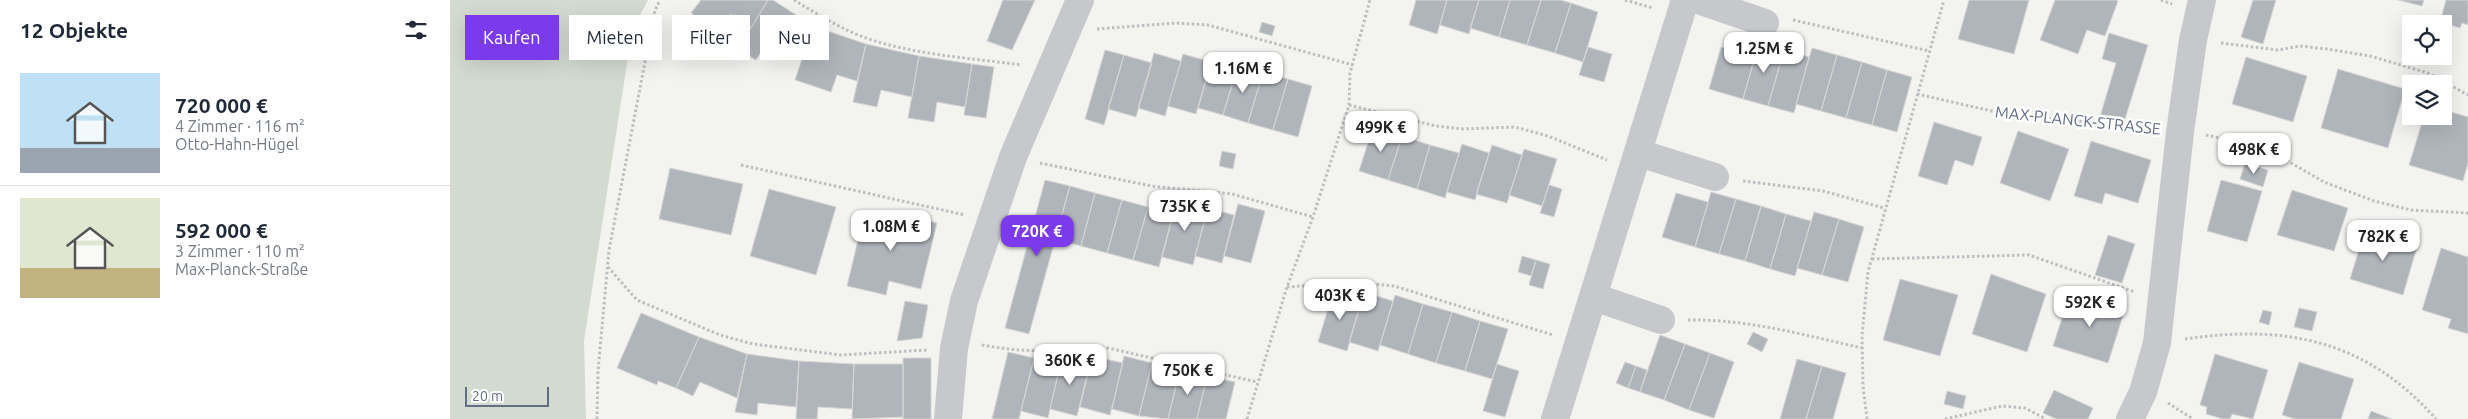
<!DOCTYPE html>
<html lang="de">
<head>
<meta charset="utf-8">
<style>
	:root { --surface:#fff; --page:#f2f2f3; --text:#1f2937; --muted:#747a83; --line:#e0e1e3; --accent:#7c3aed }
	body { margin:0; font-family:Ubuntu,sans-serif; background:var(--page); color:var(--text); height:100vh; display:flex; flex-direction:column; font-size:19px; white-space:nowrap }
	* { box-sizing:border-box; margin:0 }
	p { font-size:16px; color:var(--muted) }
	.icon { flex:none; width:28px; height:28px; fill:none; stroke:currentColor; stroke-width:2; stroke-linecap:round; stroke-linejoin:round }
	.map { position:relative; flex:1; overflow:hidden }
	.sheet { display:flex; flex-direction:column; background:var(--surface); width:450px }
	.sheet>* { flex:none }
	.hud { position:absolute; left:15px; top:15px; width:475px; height:45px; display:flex; gap:10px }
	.fabs { position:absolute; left:1952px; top:15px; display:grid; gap:10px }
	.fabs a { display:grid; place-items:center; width:50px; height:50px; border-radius:0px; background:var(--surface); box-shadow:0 5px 20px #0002; font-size:25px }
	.scale { position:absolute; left:15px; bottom:12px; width:84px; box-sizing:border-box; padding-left:5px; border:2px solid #616e83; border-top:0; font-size:14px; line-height:18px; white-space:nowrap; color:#616e83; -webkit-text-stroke:4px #fff; paint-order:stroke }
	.price { position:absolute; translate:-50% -42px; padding:0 11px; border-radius:10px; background:#fff; color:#222; font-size:16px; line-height:32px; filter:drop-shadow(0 1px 2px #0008) }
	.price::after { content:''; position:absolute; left:50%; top:30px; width:15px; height:11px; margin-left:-8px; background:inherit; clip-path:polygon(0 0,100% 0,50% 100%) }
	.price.active { background:var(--accent); color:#fff }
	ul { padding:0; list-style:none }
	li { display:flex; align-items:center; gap:15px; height:125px; padding:0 20px }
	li+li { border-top:1px solid var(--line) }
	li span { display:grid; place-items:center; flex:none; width:140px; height:100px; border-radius:0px; color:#555 }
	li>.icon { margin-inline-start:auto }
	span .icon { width:60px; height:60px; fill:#fffc; stroke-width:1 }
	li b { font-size:21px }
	h2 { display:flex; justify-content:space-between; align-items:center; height:60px; padding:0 20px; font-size:21px }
	.tag { padding:0 18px; border-radius:0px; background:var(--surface); box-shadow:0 5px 20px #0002; font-size:18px; line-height:45px }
	.tag.active { background:var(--accent); color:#fff }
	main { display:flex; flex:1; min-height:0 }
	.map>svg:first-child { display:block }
</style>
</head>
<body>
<main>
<section class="sheet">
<h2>12 Objekte<svg class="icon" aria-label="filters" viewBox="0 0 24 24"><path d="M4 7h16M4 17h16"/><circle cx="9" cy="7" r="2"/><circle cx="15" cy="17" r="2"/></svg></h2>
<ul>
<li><span style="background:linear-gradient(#bfe0f5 75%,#9aa5b1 0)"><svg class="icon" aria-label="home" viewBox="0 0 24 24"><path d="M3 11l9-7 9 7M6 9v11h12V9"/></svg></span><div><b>720 000 €</b><p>4 Zimmer · 116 m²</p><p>Otto-Hahn-Hügel</p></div></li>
<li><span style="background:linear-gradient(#dfe7d0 70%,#c2b280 0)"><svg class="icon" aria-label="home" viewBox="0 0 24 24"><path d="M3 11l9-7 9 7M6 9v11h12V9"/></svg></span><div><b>592 000 €</b><p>3 Zimmer · 110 m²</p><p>Max-Planck-Straße</p></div></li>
</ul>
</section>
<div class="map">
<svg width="2018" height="419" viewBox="0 0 2018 419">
	<rect width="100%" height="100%" fill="#f3f4f0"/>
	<path fill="#d3dbd0" d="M0,0H198L182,31L134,341L136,419H0Z"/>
	<path fill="#b0b5bc" stroke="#d5d5d3" d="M251,0H318L301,28L281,14L268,32L241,13Z
		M318,0H323L363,26L351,59L318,40L306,60L288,49Z
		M553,0H585L562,50L537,41Z
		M966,0H997L987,34L959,25Z
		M997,0H1029L1019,34L990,25Z
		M1029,0H1060L1049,37L1020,28Z
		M1060,0H1091L1077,45L1049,37Z
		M1091,0H1110L1121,3L1105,53L1077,45Z
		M1519,0H1579L1564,54L1508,39Z
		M1605,0H1666L1668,1L1655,36L1637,30L1628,54L1590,40Z
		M1803,0H1826L1813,44L1791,37Z
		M1948,0H1974L1972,6Z
		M1996,0H2018V25L2012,23L2010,28L1990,22Z
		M1121,3L1148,12L1133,62L1105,53Z
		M812,22L825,26L822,36L809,32Z
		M363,26L416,44L407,81L387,75L381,92L345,80Z
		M1659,33L1698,45L1675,119L1649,120L1666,63L1652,59Z
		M1309,43L1334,50L1318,106L1293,99Z
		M416,44L469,56L462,97L431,90L427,107L403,102Z
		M1138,47L1162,54L1154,82L1129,75Z
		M1271,47L1305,56L1293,99L1259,89Z
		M1362,48L1387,55L1371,111L1346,104Z
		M655,50L674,55L654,125L635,119Z
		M1334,50L1359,57L1344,113L1318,106Z
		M704,53L731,61L715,116L688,108Z
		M733,54L761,62L746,114L718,106Z
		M674,55L702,63L686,117L658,109Z
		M1387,55L1412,62L1396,118L1371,111Z
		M469,56L522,64L515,107L487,102L484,122L458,118Z
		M1796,57L1857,76L1843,122L1782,104Z
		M763,58L788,65L773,115L748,108Z
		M1412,62L1437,70L1422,125L1396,118Z
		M522,64L544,67L536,118L514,115Z
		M788,65L813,72L798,123L773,115Z
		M1888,69L1955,89L1938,148L1871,128Z
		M1437,70L1462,77L1447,132L1422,125Z
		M813,72L838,79L823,130L798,123Z
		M838,79L862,86L848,137L823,130Z
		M1994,110L2018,117V163L2013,181L1959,165L1974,116H1994Z
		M1484,122L1532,137L1523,166L1505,160L1497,185L1468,176Z
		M923,127L952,136L938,180L909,171Z
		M1568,131L1619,149L1600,201L1550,183Z
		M952,136L980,145L967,189L938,180Z
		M1641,141L1701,160L1688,203L1655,193L1652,204L1624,196Z
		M1012,144L1039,153L1025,200L997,192Z
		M980,145L1009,153L995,198L967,189Z
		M1042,145L1072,155L1057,203L1026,194Z
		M1074,149L1107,159L1092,206L1059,195Z
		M772,151L786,154L783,169L769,166Z
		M1795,163L1818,170L1813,187L1790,179Z
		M220,168L293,184L281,235L209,219Z
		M595,180L620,186L579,334L555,328Z
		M1771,180L1812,191L1797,242L1757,231Z
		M1099,185L1112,189L1104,217L1090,213Z
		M620,186L645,193L631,246L605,239Z
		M319,189L386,207L366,275L300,256Z
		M1842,190L1898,208L1884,251L1827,235Z
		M1261,192L1286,199L1269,254L1245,247Z
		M645,193L672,200L657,253L631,246Z
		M1226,193L1258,202L1245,247L1212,237Z
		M1286,199L1311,206L1295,261L1269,254Z
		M672,200L698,207L683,260L657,253Z
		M727,200L758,208L743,265L712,257Z
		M788,204L815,211L801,263L774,256Z
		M1311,206L1336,214L1320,269L1295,261Z
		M698,207L723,214L709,267L683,260Z
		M758,208L784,215L772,263L745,256Z
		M415,211L451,219V214L487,223L471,289L439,281L436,295L397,286Z
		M1364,212L1389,219L1372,275L1347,268Z
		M1336,214L1361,221L1345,276L1320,269Z
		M1389,219L1414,227L1398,282L1372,275Z
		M1916,227L1943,235L1942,240L1967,247L1953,295L1900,279Z
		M1658,235L1685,244L1672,283L1645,275Z
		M1991,248L2018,257V334L1998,328L2001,319L1972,310Z
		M1072,256L1086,260L1081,276L1068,272Z
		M1086,260L1100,264L1093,289L1079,285Z
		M1541,274L1596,294L1577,352L1522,334Z
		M1450,279L1508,295L1490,356L1433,340Z
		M883,292L912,300L897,351L868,342Z
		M914,292L943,301L928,351L899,342Z
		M945,295L973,304L958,354L930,345Z
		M1642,296L1676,306L1658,363L1603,346L1618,300L1638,307Z
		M455,301L478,305L472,338L447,341Z
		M973,304L1002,312L986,363L958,354Z
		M1849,308L1867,312L1862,331L1844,327Z
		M1813,310L1822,312L1819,325L1809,322Z
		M1002,312L1030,321L1015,371L986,363Z
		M191,313L249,337L226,388L208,381L207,385L167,368Z
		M1030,321L1058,329L1042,379L1015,371Z
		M1303,332L1318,339L1312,352L1297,344Z
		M1210,335L1235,344L1214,400L1190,392Z
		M249,337L297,354L287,398L250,382L243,396L226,388Z
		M1235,344L1260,353L1239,410L1214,400Z
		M558,352L584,358L569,419H542Z
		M1260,353L1284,362L1264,418L1239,410Z
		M297,354L349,361L346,407L308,403L307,415L285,412Z
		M1765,354L1818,370L1803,419L1782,414L1780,419H1773L1756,414L1757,407L1750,405Z
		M585,355L611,361L598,418L571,411Z
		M642,356L673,363L660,415L630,407Z
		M674,356L702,363L689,416L662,409Z
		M612,357L640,363L627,416L600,409Z
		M453,358H481V419H453Z
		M1347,359L1372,366L1356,419H1330Z
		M349,361L404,364L402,409L368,407L367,419H346Z
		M1175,362L1186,366L1178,388L1166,383Z
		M1849,362L1904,379L1891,419H1845L1832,415Z
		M702,363L730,369L718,419L689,416Z
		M404,364H453V417L402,419Z
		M1047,364L1069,371L1055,417L1033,411Z
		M1186,366L1197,370L1190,392L1178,388Z
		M1372,366L1396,373L1383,419H1356Z
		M730,369L757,376L747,419H718Z
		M757,376L785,382L776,419H747Z
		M1604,390L1643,408L1638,419H1606L1593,413Z
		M1497,391L1516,396L1513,409L1494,404Z
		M1921,411L1942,419H1918Z"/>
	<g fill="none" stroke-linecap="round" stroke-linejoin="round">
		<path stroke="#bdbec1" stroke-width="3" stroke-dasharray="2.5 2.5" stroke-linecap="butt" d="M344,0C367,14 391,29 416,38C465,55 520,58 572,65
			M1175,0L1203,8
			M1711,0L1722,4
			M1343,20L1479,51
			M647,29L726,23L758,25L903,65
			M1771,43L1828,50L1850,46L1877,49L1920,56L1978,73L2018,95
			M1467,94L1559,115L1703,128
			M899,105L986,126L1013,129L1065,127L1098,136L1157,160
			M1756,135L1815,148L1874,182L1924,201L1961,210L2018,213
			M590,163L701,186L782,194L863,217
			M291,165L515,215
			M1293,181L1373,191L1434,208
			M1422,259L1579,255L1685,292
			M158,267L187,300L270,335L303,344L391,355L477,350
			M837,287L905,282L944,286L1103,335
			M1238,320C1298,319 1354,335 1412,348
			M1735,339C1836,324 1916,340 1986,419
			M532,345C555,349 580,352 603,350C622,349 639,347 658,348L807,382
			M1718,403L1743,419
			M147,419L148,371L159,250L205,10L210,0
			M797,419L837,287L863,217L899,105L900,73L920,0
			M1417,419L1413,386L1412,336L1418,272L1494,0
			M1495,419L1552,406L1575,408L1596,419"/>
		<path stroke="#c6c8cc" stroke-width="28" d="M1248,0L1315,23
			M1189,153L1265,177
			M1144,297L1211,320
			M498,419L504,348L514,301L563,157L630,0
			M1105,419L1235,0
			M1680,419L1693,392L1707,343L1730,132L1743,40L1752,0"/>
	</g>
	<g text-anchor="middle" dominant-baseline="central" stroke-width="5" stroke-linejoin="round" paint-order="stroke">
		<g font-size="16" fill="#616e83" stroke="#fff">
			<text transform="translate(1628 120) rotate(6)">MAX-PLANCK-STRASSE</text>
		</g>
	</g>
</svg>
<div class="fabs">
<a><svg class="icon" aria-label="locate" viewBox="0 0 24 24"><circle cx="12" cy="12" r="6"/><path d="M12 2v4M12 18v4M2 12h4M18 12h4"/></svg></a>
<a><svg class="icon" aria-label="layers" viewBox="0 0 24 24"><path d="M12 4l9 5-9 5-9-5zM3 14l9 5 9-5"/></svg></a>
</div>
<div class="scale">20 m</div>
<b class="price" style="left:1314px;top:74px">1.25M €</b>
<b class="price" style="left:793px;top:94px">1.16M €</b>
<b class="price" style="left:931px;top:153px">499K €</b>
<b class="price" style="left:1804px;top:175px">498K €</b>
<b class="price" style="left:735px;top:232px">735K €</b>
<b class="price" style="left:441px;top:252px">1.08M €</b>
<b class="price active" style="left:587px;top:257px">720K €</b>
<b class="price" style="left:1933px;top:262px">782K €</b>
<b class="price" style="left:890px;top:321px">403K €</b>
<b class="price" style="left:1640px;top:328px">592K €</b>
<b class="price" style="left:620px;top:386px">360K €</b>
<b class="price" style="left:738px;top:396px">750K €</b>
<div class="hud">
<a class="tag active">Kaufen</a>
<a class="tag">Mieten</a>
<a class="tag">Filter</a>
<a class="tag">Neu</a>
</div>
</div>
</main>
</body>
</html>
